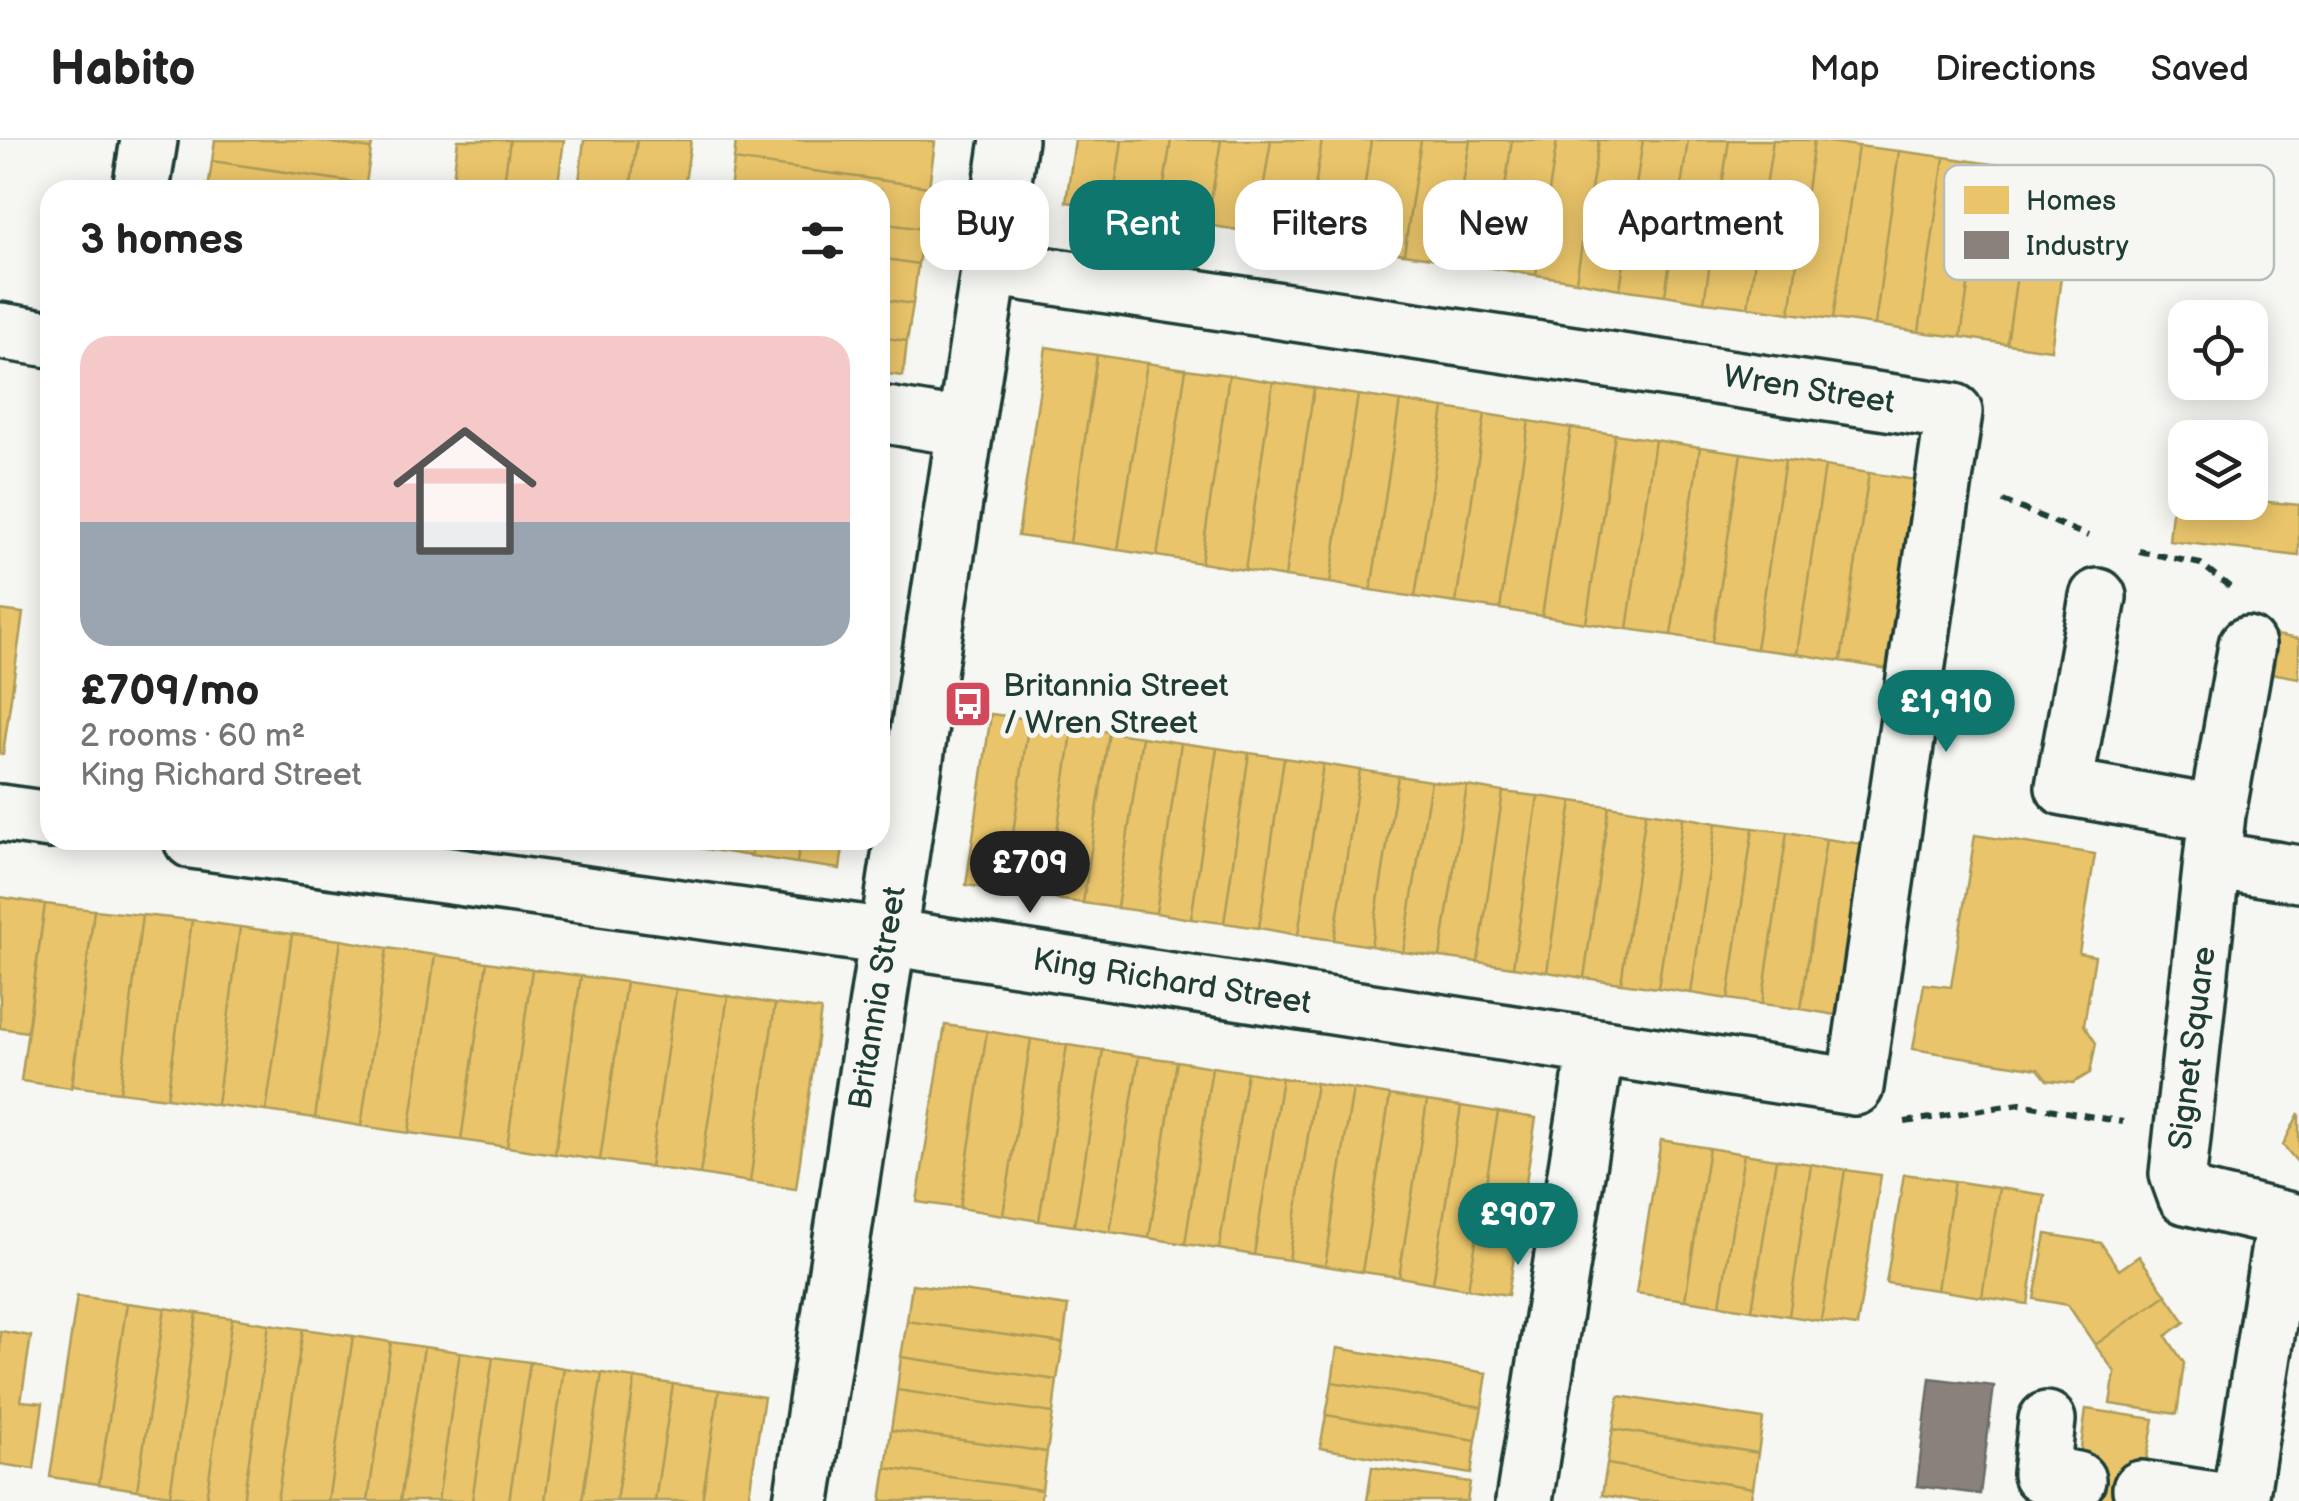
<!DOCTYPE html>
<html lang="en">
<head>
<meta charset="utf-8">
<style>
	:root { --surface:#fff; --page:#f2f2f2; --text:#222; --muted:#767676; --line:#e0e0e0; --accent:#0f766e }
	body { margin:0; font-family:"Balsamiq Sans",sans-serif; background:var(--page); color:var(--text); height:100vh; display:flex; flex-direction:column; font-size:38px; white-space:nowrap }
	* { box-sizing:border-box; margin:0 }
	p { font-size:32px; color:var(--muted) }
	.icon { flex:none; width:55px; height:55px; fill:none; stroke:currentColor; stroke-width:2; stroke-linecap:round; stroke-linejoin:round }
	.map { position:relative; flex:1; overflow:hidden }
	.panel { position:absolute; left:40px; top:40px; width:850px; height:670px; display:flex; flex-direction:column; background:var(--surface); border-radius:30px; box-shadow:0 5px 25px #0003 }
	.panel>* { flex:none }
	.hud { position:absolute; left:920px; top:40px; width:950px; height:90px; display:flex; gap:20px }
	.buttons { position:absolute; left:2168px; top:160px; display:grid; gap:20px }
	.buttons a { display:grid; place-items:center; width:100px; height:100px; border-radius:20px; background:var(--surface); box-shadow:0 5px 25px #0003; font-size:50px }
	.price { position:absolute; translate:-50% -85px; padding:0 22px; border-radius:35px; background:var(--accent); color:#fff; font-size:32px; line-height:65px; filter:drop-shadow(0 2px 5px #0008) }
	.price::after { content:''; position:absolute; left:50%; top:60px; width:30px; height:22px; margin-left:-15px; background:inherit; clip-path:polygon(0 0,100% 0,50% 100%) }
	.price.active { background:#222; color:#fff }
	ul { padding:0; list-style:none }
	li { display:grid; align-content:center; gap:20px; height:530px; padding:0 40px }
	li+li { border-top:2px solid var(--line) }
	li span { display:grid; place-items:center; height:310px; border-radius:30px; color:#555 }
	li>.icon { margin-inline-start:auto }
	span .icon { width:180px; height:180px; fill:#fffc; stroke-width:1 }
	li b { font-size:42px }
	h2 { display:flex; justify-content:space-between; align-items:center; height:120px; padding:0 40px; font-size:42px }
	.chip { padding:0 35px; border-radius:30px; background:var(--surface); box-shadow:0 5px 25px #0003; font-size:35px; line-height:90px }
	.chip.active { background:var(--accent); color:#fff }
	header { display:flex; align-items:center; gap:60px; box-sizing:border-box; height:140px; padding:0 50px; background:var(--surface); border-bottom:2px solid var(--line) }
	header strong { font-size:48px }
	nav { display:flex; gap:55px; margin-inline-start:auto; font-size:35px }
	.map>svg:first-child { display:block }
</style>
</head>
<body>
<header>
<strong>Habito</strong>
<nav><a>Map</a><a>Directions</a><a>Saved</a></nav>
</header>
<div class="map">
<svg width="2299" height="1361" viewBox="0 0 2299 1361">
	<rect width="100%" height="100%" fill="#f6f6f2"/>
	<filter id="ink" filterUnits="userSpaceOnUse"><feTurbulence type="fractalNoise" baseFrequency=".01" numOctaves="2"/><feDisplacementMap in="SourceGraphic" scale="20" xChannelSelector="R" yChannelSelector="G"/><feConvolveMatrix kernelMatrix="1 2 1 2 8 2 1 2 1" color-interpolation-filters="sRGB"/></filter>
	<g filter="url(#ink)">
		<path fill="#e9c46a" stroke="#ac9c5a" stroke-width="2.5" d="M215,0H313L371,9L366,44L212,21Z
			M313,0H373L371,9Z
			M458,0H510L503,50L452,47Z
			M510,0H564L557,50H503Z
			M584,0H637L630,50H578Z
			M637,0H691L684,50H630Z
			M736,0H920L935,2L929,47L734,20Z
			M1075,0H1122L1112,69L1066,62Z
			M1122,0H1171L1159,77L1112,69Z
			M1171,0H1221L1207,85L1159,77Z
			M1221,0H1271L1256,93L1207,85Z
			M1271,0H1322L1307,101L1256,93Z
			M1322,0H1371L1356,107L1307,101Z
			M1371,0H1421L1404,114L1356,107Z
			M1421,0H1470L1451,121L1404,114Z
			M1470,0H1512L1493,128L1451,121Z
			M1512,0H1557L1536,135L1493,128Z
			M1557,0H1599L1576,141L1536,135Z
			M1599,0H1643L1620,149L1576,141Z
			M1643,0H1688L1665,155L1620,149Z
			M1688,0H1729L1704,162L1665,155Z
			M1729,0H1773L1748,167L1704,162Z
			M1773,0H1814L1790,173L1748,167Z
			M1814,0L1858,6L1833,179L1790,173Z
			M1858,6L1899,11L1875,185L1833,179Z
			M1899,11L1944,17L1919,192L1875,185Z
			M1944,17L1985,23L1961,197L1919,192Z
			M734,20L929,47L924,89L880,83V50H730Z
			M212,21L366,44L365,50H208Z
			M1985,23L2032,30L2007,204L1961,197Z
			M2032,30L2075,36L2051,210L2007,204Z
			M880,83L924,89L918,124L880,118Z
			M880,118L918,124L913,164L880,159Z
			M880,159L913,164L907,201L880,197Z
			M880,197L907,201L903,236L880,233Z
			M1046,207L1097,215L1070,403L1018,396Z
			M1097,215L1147,223L1118,410L1070,403Z
			M1147,223L1186,229L1157,416L1118,410Z
			M1186,229L1229,235L1201,423L1157,416Z
			M1229,235L1273,242L1245,430L1201,423Z
			M1273,242L1314,248L1285,437L1245,430Z
			M1314,248L1358,255L1330,443L1285,437Z
			M1358,255L1400,261L1371,450L1330,443Z
			M1400,261L1444,268L1415,457L1371,450Z
			M1444,268L1485,274L1456,463L1415,457Z
			M1485,274L1529,281L1500,469L1456,463Z
			M1529,281L1571,288L1542,476L1500,469Z
			M1571,288L1615,294L1586,483L1542,476Z
			M1615,294L1655,300L1627,489L1586,483Z
			M1655,300L1700,307L1671,495L1627,489Z
			M1700,307L1741,313L1712,502L1671,495Z
			M1741,313L1785,320L1756,509L1712,502Z
			M1785,320L1825,326L1797,514L1756,509Z
			M1825,326L1869,333L1841,521L1797,514Z
			M1869,333L1916,340L1887,529L1841,521Z
			M2174,352L2185,353V362L2250,360L2299,365V416L2169,401Z
			M0,470L23,473L3,614H0Z
			M2265,493L2299,499V538L2259,531Z
			M991,574L1029,579L1005,751L966,745Z
			M1029,579L1073,586L1047,758L1005,751Z
			M1073,586L1109,592L1083,763L1047,758Z
			M1109,592L1142,597L1117,768L1083,763Z
			M1142,597L1181,603L1156,773L1117,768Z
			M1181,603L1217,608L1191,779L1156,773Z
			M1217,608L1249,613L1224,783L1191,779Z
			M1249,613L1284,618L1259,788L1224,783Z
			M1284,618L1323,624L1298,795L1259,788Z
			M1323,624L1360,630L1334,800L1298,795Z
			M1360,630L1398,636L1371,806L1334,800Z
			M1398,636L1431,641L1403,812L1371,806Z
			M1431,641L1467,646L1440,817L1403,812Z
			M1467,646L1503,652L1478,822L1440,817Z
			M1503,652L1538,656L1513,827L1478,822Z
			M1538,656L1572,661L1547,832L1513,827Z
			M1572,661L1609,666L1584,838L1547,832Z
			M1609,666L1646,672L1621,843L1584,838Z
			M1646,672L1683,677L1658,848L1621,843Z
			M1683,677L1716,683L1691,853L1658,848Z
			M1716,683L1753,688L1728,859L1691,853Z
			M1753,688L1787,692L1762,864L1728,859Z
			M1787,692L1826,699L1801,869L1762,864Z
			M1975,695L2095,714L2079,813L2095,816L2084,885L2096,903L2090,933L2073,943L2047,940L2038,929L1913,909L1924,844L1951,847Z
			M1826,699L1862,704L1836,875L1801,869Z
			M700,700H753L751,716L699,708Z
			M753,700H800L797,723L751,716Z
			M800,700H844L840,729L797,723Z
			M0,757L45,764L27,892L0,888Z
			M45,764L94,770L71,948L21,941Z
			M94,770L142,775L120,952L72,946Z
			M142,775L192,780L167,958L120,952Z
			M192,780L240,787L217,965L167,958Z
			M240,787L292,794L266,971L217,965Z
			M292,794L341,800L315,978L266,971Z
			M341,800L387,808L361,986L315,978Z
			M387,808L435,815L409,993L361,986Z
			M435,815L487,822L461,1000L409,993Z
			M487,822L532,829L507,1007L461,1000Z
			M532,829L581,836L555,1014L507,1007Z
			M581,836L626,842L600,1020L555,1014Z
			M626,842L676,849L650,1027L600,1020Z
			M676,849L728,856L700,1034L650,1027Z
			M728,856L775,864L750,1042L700,1034Z
			M775,864L821,870L796,1049L750,1042Z
			M945,885L987,891L960,1068L917,1062Z
			M987,891L1031,899L1003,1075L960,1068Z
			M1031,899L1067,905L1039,1081L1003,1075Z
			M1067,905L1103,910L1074,1086L1039,1081Z
			M1103,910L1139,916L1110,1092L1074,1086Z
			M1139,916L1177,921L1149,1098L1110,1092Z
			M1177,921L1212,927L1185,1104L1149,1098Z
			M1212,927L1247,932L1219,1109L1185,1104Z
			M1247,932L1282,938L1254,1115L1219,1109Z
			M1282,938L1316,943L1289,1120L1254,1115Z
			M1316,943L1353,949L1325,1126L1289,1120Z
			M1353,949L1390,955L1362,1132L1325,1126Z
			M1390,955L1427,961L1399,1137L1362,1132Z
			M1427,961L1461,966L1433,1143L1399,1137Z
			M1461,966L1498,972L1468,1149L1433,1143Z
			M1498,972L1536,978L1508,1155L1468,1149Z
			M2299,973V1024L2283,1005Z
			M1661,1000L1709,1008L1685,1160L1636,1153Z
			M1709,1008L1744,1014L1720,1165L1685,1160Z
			M1744,1014L1776,1019L1752,1170L1720,1165Z
			M1776,1019L1811,1024L1789,1176L1752,1170Z
			M1811,1024L1845,1030L1821,1181L1789,1176Z
			M1845,1030L1881,1035L1857,1186L1821,1181Z
			M1904,1034L1954,1041L1937,1150L1886,1143Z
			M1954,1041L1999,1048L1982,1157L1937,1150Z
			M1999,1048L2045,1055L2028,1164L1982,1157Z
			M2046,1094L2101,1103L2119,1130L2139,1116L2166,1155L2095,1205L2068,1165L2034,1159Z
			M912,1144L1068,1166L1063,1203L907,1181Z
			M2166,1155L2185,1182L2166,1196L2184,1223L2177,1274L2110,1264L2115,1232L2095,1205Z
			M77,1156L127,1163L99,1344L50,1337Z
			M127,1163L165,1168L137,1350L99,1344Z
			M165,1168L197,1173L170,1355L137,1350Z
			M197,1173L232,1178L206,1360L170,1355Z
			M232,1178L269,1184L243,1361H213L206,1360Z
			M907,1181L1063,1203L1057,1240L901,1217Z
			M269,1184L303,1189L277,1361H243Z
			M303,1189L353,1196L328,1361H277Z
			M0,1191L31,1196L21,1261L43,1263L34,1329L0,1324Z
			M353,1196L391,1202L368,1361H328Z
			M391,1202L424,1207L400,1361H368Z
			M424,1207L460,1212L438,1361H400Z
			M1337,1208L1487,1233L1482,1267L1332,1242Z
			M460,1212L493,1217L472,1361H438Z
			M493,1217L530,1222L509,1361H472Z
			M901,1217L1057,1240L1053,1273L897,1250Z
			M530,1222L564,1228L545,1361H509Z
			M564,1228L602,1233L582,1361H545Z
			M602,1233L635,1238L616,1361H582Z
			M635,1238L673,1244L655,1361H616Z
			M1332,1242L1482,1267L1476,1300L1326,1275Z
			M673,1244L719,1250L702,1361H655Z
			M719,1250L764,1257L748,1361H702Z
			M897,1250L1053,1273L1047,1312L891,1290Z
			M1619,1256L1763,1279L1758,1313L1613,1289Z
			M2086,1269L2154,1279L2139,1361H2074Z
			M1326,1275L1476,1300L1471,1334L1320,1308Z
			M1613,1289L1758,1313L1753,1348L1607,1324Z
			M891,1290L1047,1312L1042,1350L886,1328Z
			M1607,1324L1753,1348L1750,1361H1638L1602,1355Z
			M1372,1327L1470,1342L1467,1361H1367Z
			M886,1328L1042,1350L1040,1361H881Z"/>
		<path fill="#8a817c" stroke="#6a6d66" stroke-width="2.5" d="M1930,1238L1994,1246L1980,1354L1917,1346Z"/>
		<g fill="none" stroke-linecap="round" stroke-linejoin="round">
			<g stroke="#1f3d34" stroke-width="62">
				<path id="minor" d="M141,50L149,0
					M0,191L50,199
					M880,274L965,288
					M2098,457L2064,647L2217,674
					M2247,505L2217,674L2178,1034L2186,1056L2299,1083
					M0,673L50,680
					M192,700L888,797L1855,947L1954,272L989,127
					M2213,720L2299,734
					M2047,1280L2041,1334L2077,1340
					M2141,1349L2220,1361
					M802,1361L1009,0
					M1524,1361L1596,908
					M2240,1361L2284,1081"/>
			</g>
			<path stroke="#1f3d34" stroke-width="6" stroke-dasharray="10 8" stroke-linecap="butt" d="M2003,361L2088,396
				M2139,411L2201,424L2231,448
				M1905,982L2020,964L2123,982"/>
			<use href="#minor" stroke="#f6f6f2" stroke-width="55"/>
		</g>
	</g>
	<defs>
		<g id="bus-square" transform="scale(2.5)"><rect x="-9" y="-9" width="18" height="18" rx="4" fill="#d1495b" stroke="#f6f6f2"/><path d="M-5-6H5V4H4V6H2V4H-2V6H-4V4H-5ZM-3.5-4V0h7V-4ZM-3.5 1.2v1.5H-2V1.2ZM2 1.2v1.5H3.5V1.2Z" fill="#fff"/></g>
	</defs>
	<g fill-rule="evenodd">
		<use href="#bus-square" x="968" y="564"/>
	</g>
	<g text-anchor="middle" dominant-baseline="central" stroke-width="10" stroke-linejoin="round" paint-order="stroke">
		<g font-size="32" fill="#1f3d34" stroke="#f6f6f2">
			<text transform="translate(1809 250) rotate(9)">Wren Street</text>
			<text transform="translate(1172 842) rotate(9)">King Richard Street</text>
			<text transform="translate(878 858) rotate(-81)">Britannia Street</text>
			<text transform="translate(2193 908) rotate(-83)">Signet Square</text>
		</g>
		<g font-size="32" fill="#1f3d34" stroke="#f6f6f2" text-anchor="start">
			<text x="1003" y="546">Britannia Street<tspan x="1003" dy="37">/ Wren Street</tspan></text>
		</g>
	</g>
	<rect x="1944" y="25" width="330" height="115" rx="15" fill="#f6f6f2" stroke="#b6beb9" stroke-width="2.5"/>
	<rect x="1964" y="46" width="45" height="28" fill="#e9c46a"/>
	<rect x="1964" y="91" width="45" height="28" fill="#8a817c"/>
	<g font-size="28" fill="#1f3d34">
		<text x="2026" y="70">Homes</text>
		<text x="2026" y="115">Industry</text>
	</g>
</svg>
<div class="buttons">
<a><svg class="icon" aria-label="locate" viewBox="0 0 24 24"><circle cx="12" cy="12" r="6"/><path d="M12 2v4M12 18v4M2 12h4M18 12h4"/></svg></a>
<a><svg class="icon" aria-label="layers" viewBox="0 0 24 24"><path d="M12 4l9 5-9 5-9-5zM3 14l9 5 9-5"/></svg></a>
</div>
<b class="price" style="left:1946px;top:615px">£1,910</b>
<b class="price active" style="left:1030px;top:776px">£709</b>
<b class="price" style="left:1518px;top:1128px">£907</b>
<div class="hud">
<a class="chip">Buy</a>
<a class="chip active">Rent</a>
<a class="chip">Filters</a>
<a class="chip">New</a>
<a class="chip">Apartment</a>
</div>
<section class="panel">
<h2>3 homes<svg class="icon" aria-label="filters" viewBox="0 0 24 24"><path d="M4 7h16M4 17h16"/><circle cx="9" cy="7" r="2"/><circle cx="15" cy="17" r="2"/></svg></h2>
<ul>
<li><span style="background:linear-gradient(#f6c9c9 60%,#9aa5b1 0)"><svg class="icon" aria-label="home" viewBox="0 0 24 24"><path d="M3 11l9-7 9 7M6 9v11h12V9"/></svg></span><div><b>£709/mo</b><p>2 rooms · 60 m²</p><p>King Richard Street</p></div></li>
</ul>
</section>
</div>
</body>
</html>
